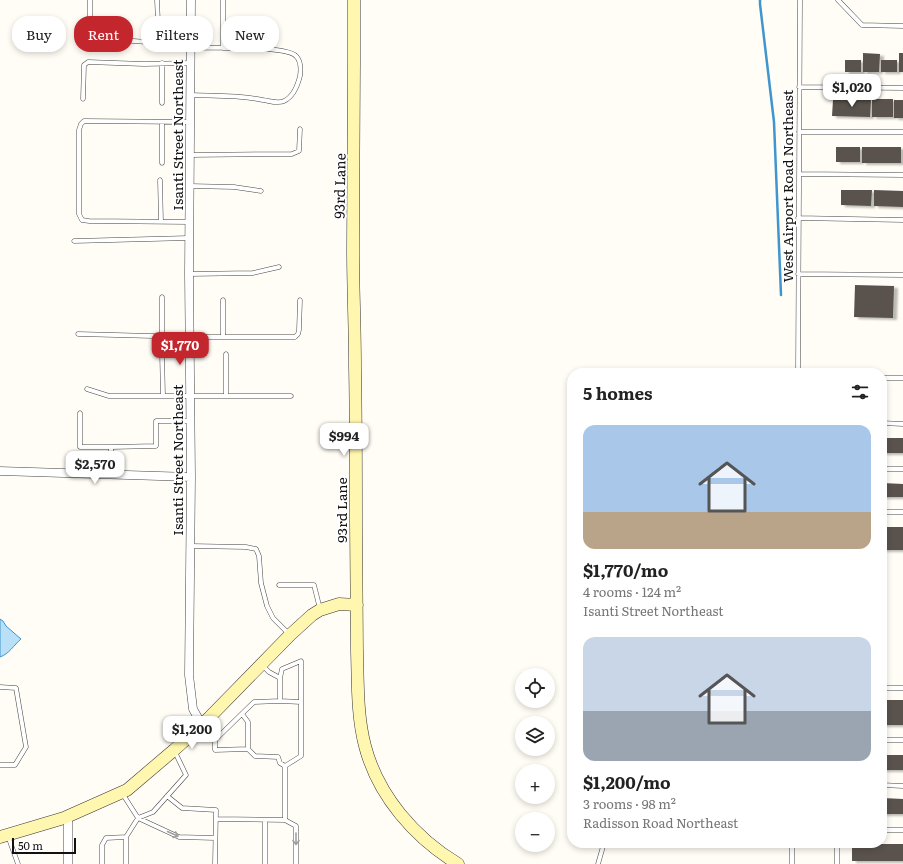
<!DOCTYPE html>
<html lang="en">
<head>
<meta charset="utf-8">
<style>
	:root { --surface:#fff; --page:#f6f6f6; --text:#222; --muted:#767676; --accent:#c4262e }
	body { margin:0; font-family:Literata,serif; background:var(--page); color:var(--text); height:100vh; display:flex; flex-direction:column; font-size:15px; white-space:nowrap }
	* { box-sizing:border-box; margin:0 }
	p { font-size:13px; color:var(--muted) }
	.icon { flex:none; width:22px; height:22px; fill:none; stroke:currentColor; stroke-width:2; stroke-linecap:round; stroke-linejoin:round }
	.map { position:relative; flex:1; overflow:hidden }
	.drawer { position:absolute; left:567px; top:368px; width:320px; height:480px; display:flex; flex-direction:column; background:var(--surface); border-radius:16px; box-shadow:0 2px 6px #0003 }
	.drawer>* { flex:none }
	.top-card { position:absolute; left:12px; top:16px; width:380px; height:36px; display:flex; gap:8px }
	.tools { position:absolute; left:515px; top:668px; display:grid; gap:8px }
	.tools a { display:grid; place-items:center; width:40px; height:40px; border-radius:50%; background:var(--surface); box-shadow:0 2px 6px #0003; font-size:20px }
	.scale { position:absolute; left:12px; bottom:10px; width:64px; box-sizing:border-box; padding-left:4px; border:2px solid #111; border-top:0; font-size:11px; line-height:14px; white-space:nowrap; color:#111; -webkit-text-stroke:3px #fff; paint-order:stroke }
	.price { position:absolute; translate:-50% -34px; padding:0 9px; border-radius:8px; background:#fff; color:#222; font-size:13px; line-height:26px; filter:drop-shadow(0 1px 2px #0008) }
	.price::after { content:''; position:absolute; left:50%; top:24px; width:12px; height:9px; margin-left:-6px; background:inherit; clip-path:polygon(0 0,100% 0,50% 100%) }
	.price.active { background:var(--accent); color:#fff }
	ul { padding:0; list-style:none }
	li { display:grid; align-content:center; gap:8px; height:212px; padding:0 16px }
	li span { display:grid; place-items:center; height:124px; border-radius:12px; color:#555 }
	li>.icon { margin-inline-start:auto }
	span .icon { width:72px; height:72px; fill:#fffc; stroke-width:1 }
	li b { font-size:17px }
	h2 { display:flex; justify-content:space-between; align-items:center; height:48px; padding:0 16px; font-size:17px }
	.tag { padding:0 14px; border-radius:16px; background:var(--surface); box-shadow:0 2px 6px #0003; font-size:14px; line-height:36px }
	.tag.active { background:var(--accent); color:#fff }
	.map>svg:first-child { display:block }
</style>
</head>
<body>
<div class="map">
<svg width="903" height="864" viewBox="0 0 903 864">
	<defs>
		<filter id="shadow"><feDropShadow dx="4" dy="2" stdDeviation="1" flood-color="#0004"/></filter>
	</defs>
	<rect width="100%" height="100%" fill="#fffdf5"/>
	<path fill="#b9e0f7" stroke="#3f96cf" d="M0,619L3,621L6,626L21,639C14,645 9,654 0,657Z"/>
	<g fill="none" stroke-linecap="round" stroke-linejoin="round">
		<path stroke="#3f96cf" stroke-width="2.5" d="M760,0V4L774,122L781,295"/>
	</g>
	<path fill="#5a524d" filter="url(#shadow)" d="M863,53L880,54L879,72H863Z
		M899,53H903V72H899Z
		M845,60H861V72H845Z
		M881,60H897V72H881Z
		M872,99H893V117H872Z
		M833,100H871L870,117L832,116Z
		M894,100H903V118H894Z
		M836,147H860V162H836Z
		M862,147H901V163H862Z
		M841,190H872L871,206L841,205Z
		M874,190L903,191V207L874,206Z
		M855,285L894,286L893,318L854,317Z
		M882,438H903V453H882Z
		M882,483L903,484V497H882Z
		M882,527H903V550H882Z
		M882,700H903V725H882Z
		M882,755H903V770H882Z
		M882,798L903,799V814H882Z
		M852,844H903V861H852Z"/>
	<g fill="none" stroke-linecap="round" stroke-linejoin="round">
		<g stroke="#444" stroke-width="5">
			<path id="lane" d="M90,0V38L191,45
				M157,0L159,43
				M223,0V48
				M838,0L862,25L903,26
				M162,63V103
				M799,87L903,88
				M190,95C215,96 240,95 263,100C270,101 278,104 284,101C293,97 298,84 300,76C301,69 301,61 296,56C286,45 209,48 191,48
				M83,99L84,65L88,62L144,64L190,63
				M162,122V163
				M799,132H903
				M190,155L292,154L299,151L300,129
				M799,174L903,175
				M160,180L161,222
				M190,186L234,187L261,191
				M798,218L903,220
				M189,222L89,221L82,220L79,214V130L81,124L84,121L190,122
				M74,241L189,238
				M189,274L253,273L279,267
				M798,274L903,275
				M162,297V336
				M223,300V337
				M78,334L190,337H295L298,334L299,330L300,300
				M162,353L163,396
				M226,354V396
				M798,373L800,0
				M882,378H903
				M87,389L109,396H291
				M80,413V447H111
				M882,423L903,424
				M882,469H903
				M111,475V447L156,446V421H190
				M882,512H903
				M191,546L246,547L256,549L259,556L261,583L267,606L273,618L290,635
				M279,585H314L320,609
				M263,666L269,672L280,678
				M0,687L16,688L26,747L15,765H0
				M882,688H903
				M242,714L248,722V749L215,750V740L254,702L280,701
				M882,740H903
				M248,749L255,756L278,757L280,763L285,766
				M882,785L903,786
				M122,793L138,818L179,837L215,838
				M167,796L182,808L216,810L215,864
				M216,819L285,820L296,826V864
				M285,820V766L301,756V661L282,669L280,678V701L301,702
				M882,830H903
				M8,836L18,864
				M792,843V864
				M102,864V845L106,838L126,837
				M126,864V837L138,818L153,812L186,775L175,752
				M265,864V820
				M598,864L604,843
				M837,864V843"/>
		</g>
		<g stroke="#444" stroke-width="9">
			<path id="street" d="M191,0L189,274L191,477L189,675L193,709L202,725
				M0,471L191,477
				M68,864V816"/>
		</g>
		<g stroke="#333" stroke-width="13">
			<path id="secondary" d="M354,0C354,21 354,42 354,63C354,125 353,187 353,249C353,288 355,327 355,367C356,418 356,469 356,521C356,564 357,608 357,652C358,683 357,716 365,746C378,796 415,838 458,864
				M0,837L64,818L127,790L174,750L202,725L290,635L312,615L320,610L339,604L357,605"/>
		</g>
		<use href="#lane" stroke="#fff" stroke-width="4"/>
		<use href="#street" stroke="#fff" stroke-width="8"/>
		<use href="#secondary" stroke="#fff6b0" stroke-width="12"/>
	</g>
	<defs><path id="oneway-shaft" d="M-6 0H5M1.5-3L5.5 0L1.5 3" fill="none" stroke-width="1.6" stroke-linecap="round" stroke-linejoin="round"/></defs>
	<g stroke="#a0a0a0">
		<use href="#oneway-shaft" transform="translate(173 834) rotate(24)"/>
		<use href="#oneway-shaft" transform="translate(296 839) rotate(90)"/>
	</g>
	<g text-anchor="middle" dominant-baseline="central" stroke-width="4" stroke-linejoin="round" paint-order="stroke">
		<g font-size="14" fill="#111" stroke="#fff">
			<text transform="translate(177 135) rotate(-90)">Isanti Street Northeast</text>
			<text transform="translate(339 186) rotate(-89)">93rd Lane</text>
			<text transform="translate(787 186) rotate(-90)">West Airport Road Northeast</text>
			<text transform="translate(177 460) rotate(-90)">Isanti Street Northeast</text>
			<text transform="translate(341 510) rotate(-90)">93rd Lane</text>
		</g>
	</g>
</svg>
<div class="tools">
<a><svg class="icon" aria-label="locate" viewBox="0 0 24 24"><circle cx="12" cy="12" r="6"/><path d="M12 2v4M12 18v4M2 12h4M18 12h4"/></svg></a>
<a><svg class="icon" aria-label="layers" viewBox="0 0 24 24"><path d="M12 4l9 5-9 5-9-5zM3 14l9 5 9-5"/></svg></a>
<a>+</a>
<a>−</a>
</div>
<div class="scale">50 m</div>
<b class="price" style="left:852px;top:108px">$1,020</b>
<b class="price active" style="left:180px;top:366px">$1,770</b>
<b class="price" style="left:344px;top:457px">$994</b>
<b class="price" style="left:95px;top:485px">$2,570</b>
<b class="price" style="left:192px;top:750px">$1,200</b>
<div class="top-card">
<a class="tag">Buy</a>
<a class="tag active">Rent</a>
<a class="tag">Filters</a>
<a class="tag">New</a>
</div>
<section class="drawer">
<h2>5 homes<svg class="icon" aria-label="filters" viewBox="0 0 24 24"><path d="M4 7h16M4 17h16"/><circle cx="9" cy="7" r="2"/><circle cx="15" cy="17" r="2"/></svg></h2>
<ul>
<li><span style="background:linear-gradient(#a9c7e8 70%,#b9a48a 0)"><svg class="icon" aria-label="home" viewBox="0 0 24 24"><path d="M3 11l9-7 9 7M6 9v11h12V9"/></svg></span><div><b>$1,770/mo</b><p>4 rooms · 124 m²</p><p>Isanti Street Northeast</p></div></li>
<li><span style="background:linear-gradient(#c9d6e8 60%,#9aa5b1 0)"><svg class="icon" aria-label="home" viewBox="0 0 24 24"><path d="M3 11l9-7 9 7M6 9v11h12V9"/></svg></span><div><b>$1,200/mo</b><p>3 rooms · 98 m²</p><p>Radisson Road Northeast</p></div></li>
</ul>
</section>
</div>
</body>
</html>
